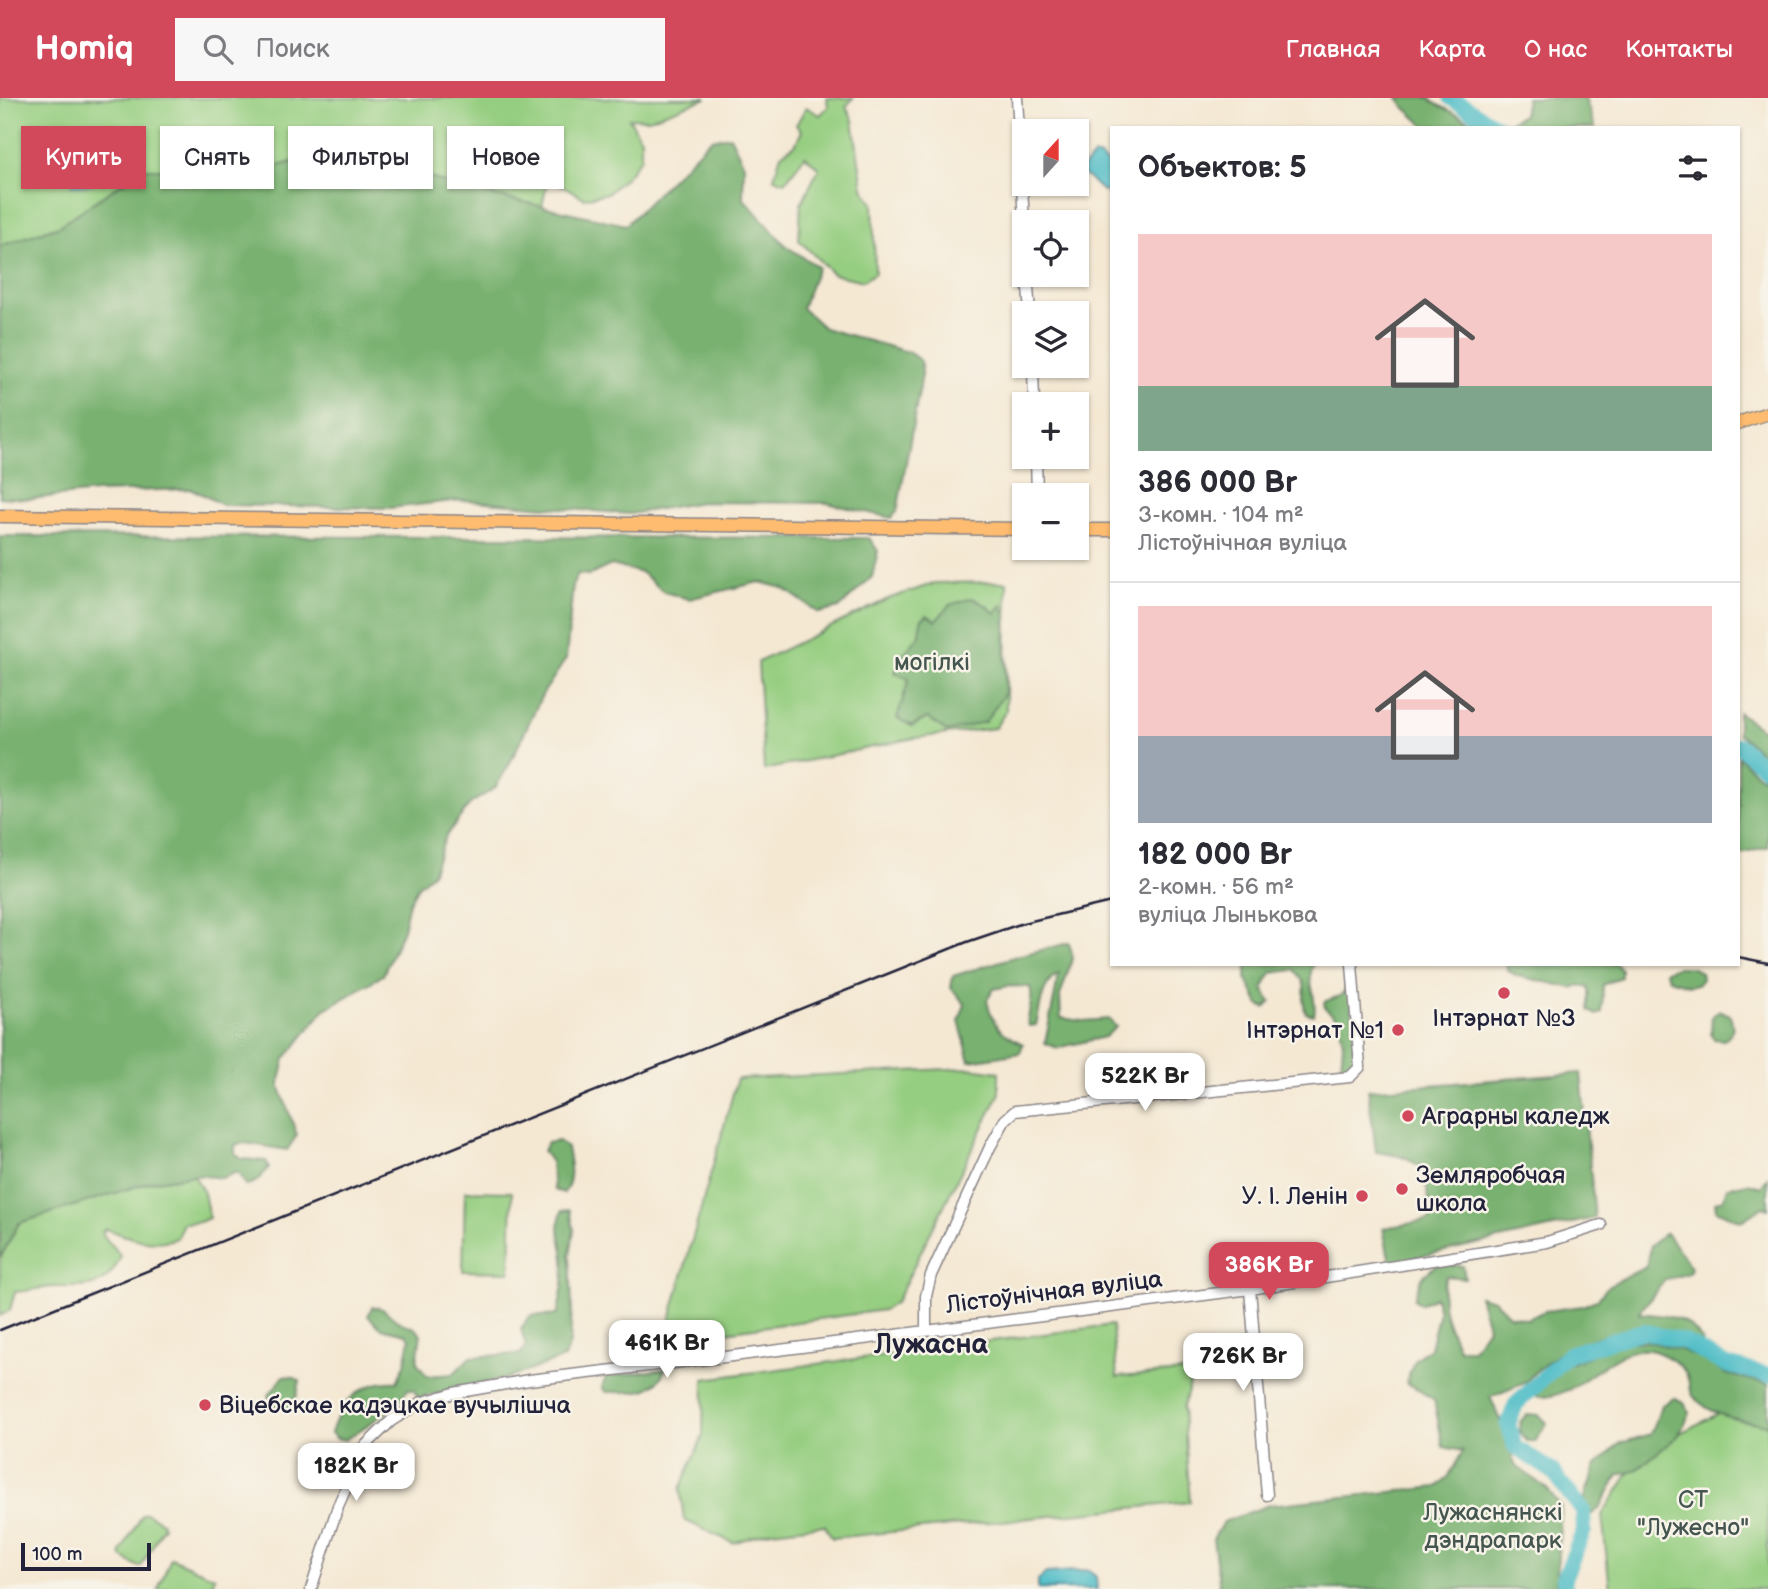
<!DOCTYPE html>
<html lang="ru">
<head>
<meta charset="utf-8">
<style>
	:root { --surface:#fff; --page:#f7f7f7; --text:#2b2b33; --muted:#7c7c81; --line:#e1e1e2; --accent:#d1495b }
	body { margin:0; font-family:"Balsamiq Sans",sans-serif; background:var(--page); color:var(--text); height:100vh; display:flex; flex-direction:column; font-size:26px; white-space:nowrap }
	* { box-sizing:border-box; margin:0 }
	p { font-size:23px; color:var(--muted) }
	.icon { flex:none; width:38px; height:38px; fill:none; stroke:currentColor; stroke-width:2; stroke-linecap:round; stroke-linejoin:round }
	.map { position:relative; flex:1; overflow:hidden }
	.side { position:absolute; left:1110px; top:28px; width:630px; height:840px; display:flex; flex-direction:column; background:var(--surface); border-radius:0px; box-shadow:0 2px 5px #0004 }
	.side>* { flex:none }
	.banner { position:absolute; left:21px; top:28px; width:665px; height:63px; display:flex; gap:14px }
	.needle { width:46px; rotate:21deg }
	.buttons { position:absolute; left:1012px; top:21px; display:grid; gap:14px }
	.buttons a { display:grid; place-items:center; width:77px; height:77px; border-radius:0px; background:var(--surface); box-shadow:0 2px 5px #0004; font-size:35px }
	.scale { position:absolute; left:21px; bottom:18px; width:130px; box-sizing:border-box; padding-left:7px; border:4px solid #22223b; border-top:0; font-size:19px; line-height:24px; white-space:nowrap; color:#22223b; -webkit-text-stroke:5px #f7f3e8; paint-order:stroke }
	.price { position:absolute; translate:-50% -60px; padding:0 16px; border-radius:14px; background:#fff; color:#222; font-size:23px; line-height:46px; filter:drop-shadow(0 2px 4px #0008) }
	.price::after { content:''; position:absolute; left:50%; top:42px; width:21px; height:16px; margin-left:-10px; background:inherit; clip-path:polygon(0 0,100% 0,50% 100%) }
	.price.selected { background:var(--accent); color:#fff }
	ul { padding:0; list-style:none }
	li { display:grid; align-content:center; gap:14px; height:371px; padding:0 28px }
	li+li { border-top:2px solid var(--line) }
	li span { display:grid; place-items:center; height:217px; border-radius:0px; color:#555 }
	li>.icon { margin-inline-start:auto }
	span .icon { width:126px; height:126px; fill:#fffc; stroke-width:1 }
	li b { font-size:30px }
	h2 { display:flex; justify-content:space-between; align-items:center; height:84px; padding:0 28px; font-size:30px }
	.chip { padding:0 24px; border-radius:0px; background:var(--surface); box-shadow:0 2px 5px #0004; font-size:24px; line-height:63px }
	.chip.selected { background:var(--accent); color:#fff }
	header { display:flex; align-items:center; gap:42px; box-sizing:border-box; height:98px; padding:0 35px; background:var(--accent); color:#fff }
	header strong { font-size:33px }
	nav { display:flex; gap:38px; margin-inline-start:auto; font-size:24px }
	.search { width:490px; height:63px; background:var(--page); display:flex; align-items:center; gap:18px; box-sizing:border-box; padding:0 24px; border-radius:0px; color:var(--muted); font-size:26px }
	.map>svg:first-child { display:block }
</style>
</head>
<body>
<header>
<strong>Homiq</strong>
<div class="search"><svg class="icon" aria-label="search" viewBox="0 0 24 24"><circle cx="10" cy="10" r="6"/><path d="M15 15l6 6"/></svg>Поиск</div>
<nav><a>Главная</a><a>Карта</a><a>О нас</a><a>Контакты</a></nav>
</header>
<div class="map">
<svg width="1768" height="1491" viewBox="0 0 1768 1491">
	<rect width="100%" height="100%" fill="#f7f3e8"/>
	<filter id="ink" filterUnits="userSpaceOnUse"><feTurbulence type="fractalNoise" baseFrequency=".0143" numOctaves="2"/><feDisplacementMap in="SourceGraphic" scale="14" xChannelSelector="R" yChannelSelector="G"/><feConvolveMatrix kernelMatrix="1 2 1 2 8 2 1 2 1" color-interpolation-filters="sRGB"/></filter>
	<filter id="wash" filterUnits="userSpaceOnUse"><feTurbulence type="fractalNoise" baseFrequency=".00686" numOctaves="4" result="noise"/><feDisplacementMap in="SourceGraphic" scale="28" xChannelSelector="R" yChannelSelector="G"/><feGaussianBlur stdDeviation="1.57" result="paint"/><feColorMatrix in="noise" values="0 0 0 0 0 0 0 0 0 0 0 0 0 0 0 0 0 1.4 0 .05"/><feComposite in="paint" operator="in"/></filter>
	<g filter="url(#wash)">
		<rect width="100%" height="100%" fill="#f4e8d3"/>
		<path fill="#96ce81" stroke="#5c785e" stroke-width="2" d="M0,0H707L649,21L629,20L641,41V60L626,79L608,95L584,100L548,79L542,109L457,89L344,50L267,71H143L59,128L0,148Z
			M827,0H853L846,9L853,22L863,90L873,105L875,175L863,183L833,176L799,142L801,106L819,70L805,58L785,84L774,80L781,56L795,47L802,33L796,27L806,9L820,17L828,9Z
			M1007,484L1006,613L995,630L915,640L764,672L758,564L888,501L935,485Z
			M969,970L999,974V997L896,1204L884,1212L666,1242V1236L737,981Z
			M194,1077L204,1095L209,1120L200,1124L183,1125L177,1140C152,1149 130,1140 106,1131L102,1134L106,1141L121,1158C104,1195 87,1188 53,1189C41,1190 28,1193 15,1194L10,1212L0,1218V1160L19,1125L150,1084Z
			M465,1093L512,1094L510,1174L463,1173Z
			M1112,1227L1117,1279L1194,1273L1183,1309L1190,1404L832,1440L825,1427L771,1433L733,1445L684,1422L680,1391L703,1338L704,1281Z
			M1727,1311L1768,1319V1491H1610L1602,1417L1643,1354Z
			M146,1415L162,1424L163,1429L142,1467L139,1469L122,1459L121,1454L142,1417Z
			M171,1460L215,1479L210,1491H158Z"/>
		<path fill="#78b16f" stroke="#4d6a55" stroke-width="2" d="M1398,0H1430L1433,4L1483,30H1427L1405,10Z
			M1526,0H1585L1595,30H1512L1511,23L1523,17Z
			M730,38L744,67L743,100L786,148L818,169L802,210L824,230L908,254L921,263L922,277L897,414L891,420L827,405L701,404L630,416L462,402L390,410L223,407L192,391L96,394L28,401L0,399V148L59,128L143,71H267L344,50L457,89L626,127L711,41Z
			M0,438L869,440L878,453L872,479L839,510L819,515L783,490L759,484L689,501L664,494L642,475L611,467L590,477L578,476L573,486L566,561L542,597L510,665L495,690L470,706L446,738L432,776L418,788L409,804L403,832L383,877L324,912L285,961L279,987L297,1037L287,1052L244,1045L235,1047V1056L242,1061L266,1063L269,1070L257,1083L247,1088L237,1074L223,1080L194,1077L150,1084L19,1125L0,1160Z
			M972,500L986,507L995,515L1002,507L1006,516L1005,595L985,624L947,634L928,620L912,628L897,620L909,581L895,575L901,559L920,537L921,522L927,517L936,523L949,507Z
			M1738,614L1768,636V660L1738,635Z
			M1738,658L1757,676L1768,683V749L1738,757V709L1740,707L1738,706Z
			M1069,845L1073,859L1060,898L1061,920L1083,923L1109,921L1116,929L1105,939L1057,950L1045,945L1059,876C1042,883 1040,911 1036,927L1029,928C1025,915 1035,907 1030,889L1009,888L994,891L987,902C993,928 1000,935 1023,946L1020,955L970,963L959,923L965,906L951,890L953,878L1017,858Z
			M1250,866H1314C1305,879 1318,901 1314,917L1306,915C1298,898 1314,890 1294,872L1271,875L1263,891L1271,904L1265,910L1259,907L1246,880L1247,869Z
			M1339,866H1349L1356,965L1353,972L1343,974L1341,969L1343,945L1339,921L1325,910L1324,904C1329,901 1335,900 1340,898C1352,891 1345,874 1339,866Z
			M1506,866H1616L1621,872V879L1603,887L1602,915L1596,917L1589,912V890L1579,887L1573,890L1518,878L1508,873Z
			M1676,869H1691L1701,874L1702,881L1697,887H1688L1669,881L1665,873Z
			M1720,913L1730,917C1734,929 1734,935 1724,942L1714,941L1711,936L1712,918Z
			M1581,975L1595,1120L1390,1165L1383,1130L1430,1122L1425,1072L1405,1059L1376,1054L1368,992Z
			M559,1043L567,1050C570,1066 574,1081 564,1095L554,1092L551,1064L543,1053L547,1045Z
			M1768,1079V1111L1763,1109L1741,1123L1716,1112L1715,1104L1723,1102L1727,1089L1748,1085L1761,1089Z
			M570,1112L574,1132L570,1158L572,1208L570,1245L564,1260L508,1280L418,1300L414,1292L408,1291L396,1308L345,1342L336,1340L331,1335C341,1303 363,1282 397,1284L405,1266L410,1241L406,1236L381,1230L368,1218L372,1209C386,1209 387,1216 396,1222C406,1229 412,1225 421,1236L417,1264L427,1278L453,1276L470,1259L520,1256L526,1249L521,1231L530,1218C540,1216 548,1219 557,1217C561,1201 564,1184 564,1167C565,1148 554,1132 562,1113Z
			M1666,1135L1691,1170L1689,1175L1665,1182L1639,1215C1665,1218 1689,1217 1702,1243L1696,1246L1666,1234L1638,1230L1598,1239L1564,1252L1535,1274L1525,1285L1490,1299L1499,1318L1515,1367L1547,1391L1561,1408L1556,1491H1220L1213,1441L1223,1424L1269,1407L1437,1389L1447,1381L1463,1353L1443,1349L1434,1302L1406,1284L1415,1261L1430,1250L1439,1214L1435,1199L1421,1206L1414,1201L1421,1180L1437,1166L1463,1168L1465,1180L1446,1178C1437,1204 1447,1227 1459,1251H1473L1488,1229L1479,1198L1494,1202L1509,1217L1527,1221L1545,1213L1583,1208L1598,1201L1609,1187L1646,1169L1651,1147Z
			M1646,1243L1678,1251L1705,1262L1726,1276L1768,1286V1327C1742,1322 1713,1320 1694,1299C1688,1291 1690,1281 1685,1274C1679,1265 1664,1256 1654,1253C1610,1242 1584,1301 1538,1299L1536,1295L1562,1269L1620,1245Z
			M665,1271C656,1298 629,1294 606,1294L602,1289L606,1279Z
			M284,1278L293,1279L300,1283L296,1300L290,1311H280L268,1305L269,1297Z
			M1674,1300L1684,1304L1690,1315L1678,1338L1635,1373L1618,1377L1600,1410L1592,1416L1587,1411L1584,1402L1595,1368L1621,1345L1651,1336L1662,1307Z
			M1527,1316L1539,1317L1547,1325L1535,1344L1527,1343L1519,1333L1521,1323Z"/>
		<path fill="#4fbdc7" stroke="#387081" stroke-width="2" d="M1094,58H1099L1111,69V88L1108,94H1104L1081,74L1082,70Z
			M87,67L111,74V79C106,83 78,90 73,87C71,86 70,84 68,82L69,75L73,69Z
			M1089,1472L1096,1479L1097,1491H1038V1482L1046,1475Z"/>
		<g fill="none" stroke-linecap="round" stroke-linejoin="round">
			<path stroke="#4fbdc7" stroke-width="16" d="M1451,0L1499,30
				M1738,647L1768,672
				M1565,1491L1564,1480L1584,1432L1583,1413L1552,1373L1515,1349L1508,1326L1516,1306L1569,1256L1643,1233L1685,1244L1726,1267L1768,1277"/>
		</g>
	</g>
	<g filter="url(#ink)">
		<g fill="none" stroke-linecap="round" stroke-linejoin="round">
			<g stroke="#8b8587" stroke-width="13">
				<path id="minor" d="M1017,0L1024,124
					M1027,177L1030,215
					M1033,268L1034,306
					M1036,359L1037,397
					M1250,1191L1267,1397
					M926,1232V1198L931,1177L990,1049L1005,1022L1015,1013L1350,979L1360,969L1352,866
					M311,1491L338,1408L364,1349L391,1323L402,1316L420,1305L454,1295L529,1282L733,1258L1250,1191L1547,1144L1601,1127"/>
			</g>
			<g stroke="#8b8587" stroke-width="15">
				<path id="major" d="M1738,325L1768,315
					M0,418L1024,431
					M1076,432H1111"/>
			</g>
			<use href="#minor" stroke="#fff" stroke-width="10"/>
			<use href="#major" stroke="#fdbc70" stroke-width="12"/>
			<path stroke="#22223b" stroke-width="2.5" d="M1738,859L1768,865
				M0,1232L967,844L1023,825L1111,804"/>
		</g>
	</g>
	<g fill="#d1495b" stroke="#f7f3e8" stroke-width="2.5">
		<circle cx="1504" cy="895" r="7"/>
		<circle cx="1398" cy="932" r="7"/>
		<circle cx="1408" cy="1018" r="7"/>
		<circle cx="1402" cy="1091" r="7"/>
		<circle cx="1362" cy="1098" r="7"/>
		<circle cx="205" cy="1307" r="7"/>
	</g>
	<g text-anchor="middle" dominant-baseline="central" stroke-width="5" stroke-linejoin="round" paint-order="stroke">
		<g font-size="24" fill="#455650" stroke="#f7f3e8">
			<text x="932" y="564">могілкі</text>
			<text x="1693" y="1401">СТ<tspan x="1693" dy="28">"Лужесно"</tspan></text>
			<text x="1493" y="1414">Лужаснянскі<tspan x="1493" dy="28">дэндрапарк</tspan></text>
		</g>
		<g font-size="24" fill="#22223b" stroke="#f7f3e8" text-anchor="start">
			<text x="1504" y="920" text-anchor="middle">Інтэрнат №3</text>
			<text x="1384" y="932" text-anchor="end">Інтэрнат №1</text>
			<text x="1422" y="1018">Аграрны каледж</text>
			<text x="1416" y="1077">Земляробчая<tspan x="1416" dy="28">школа</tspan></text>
			<text x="1348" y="1098" text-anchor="end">У. І. Ленін</text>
			<text x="219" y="1307">Віцебскае кадэцкае вучылішча</text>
		</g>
		<g font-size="24" fill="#22223b" stroke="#f7f3e8">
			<text transform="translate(1054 1194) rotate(-7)">Лістоўнічная вуліца</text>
		</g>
		<g font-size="28" font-weight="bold" fill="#22223b" stroke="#f7f3e8">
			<text x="931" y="1246">Лужасна</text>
		</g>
	</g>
</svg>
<div class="buttons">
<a><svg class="needle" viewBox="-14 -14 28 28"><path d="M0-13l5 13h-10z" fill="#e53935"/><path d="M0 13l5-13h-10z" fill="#7c7c81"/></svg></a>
<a><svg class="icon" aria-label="locate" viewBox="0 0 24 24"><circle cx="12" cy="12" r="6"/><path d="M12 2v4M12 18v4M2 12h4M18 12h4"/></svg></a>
<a><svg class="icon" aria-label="layers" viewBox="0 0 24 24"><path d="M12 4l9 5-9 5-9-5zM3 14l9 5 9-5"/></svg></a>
<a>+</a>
<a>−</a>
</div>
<div class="scale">100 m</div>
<b class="price" style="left:1145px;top:1015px">522K Br</b>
<b class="price selected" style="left:1269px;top:1204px">386K Br</b>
<b class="price" style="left:667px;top:1282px">461K Br</b>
<b class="price" style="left:1243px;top:1295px">726K Br</b>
<b class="price" style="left:356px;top:1405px">182K Br</b>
<div class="banner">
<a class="chip selected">Купить</a>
<a class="chip">Снять</a>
<a class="chip">Фильтры</a>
<a class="chip">Новое</a>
</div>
<section class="side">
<h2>Объектов: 5<svg class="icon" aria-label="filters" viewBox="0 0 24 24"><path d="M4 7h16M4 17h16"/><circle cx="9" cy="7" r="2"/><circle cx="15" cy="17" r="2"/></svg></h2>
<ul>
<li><span style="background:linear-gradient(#f6c9c9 70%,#7fa58c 0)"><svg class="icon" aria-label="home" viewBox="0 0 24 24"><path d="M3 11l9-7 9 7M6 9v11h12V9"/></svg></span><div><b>386 000 Br</b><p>3-комн. · 104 m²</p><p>Лістоўнічная вуліца</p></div></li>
<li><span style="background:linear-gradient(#f6c9c9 60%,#9aa5b1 0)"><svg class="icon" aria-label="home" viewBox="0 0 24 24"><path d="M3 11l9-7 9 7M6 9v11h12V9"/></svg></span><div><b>182 000 Br</b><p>2-комн. · 56 m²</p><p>вуліца Лынькова</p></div></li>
</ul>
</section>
</div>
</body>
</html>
